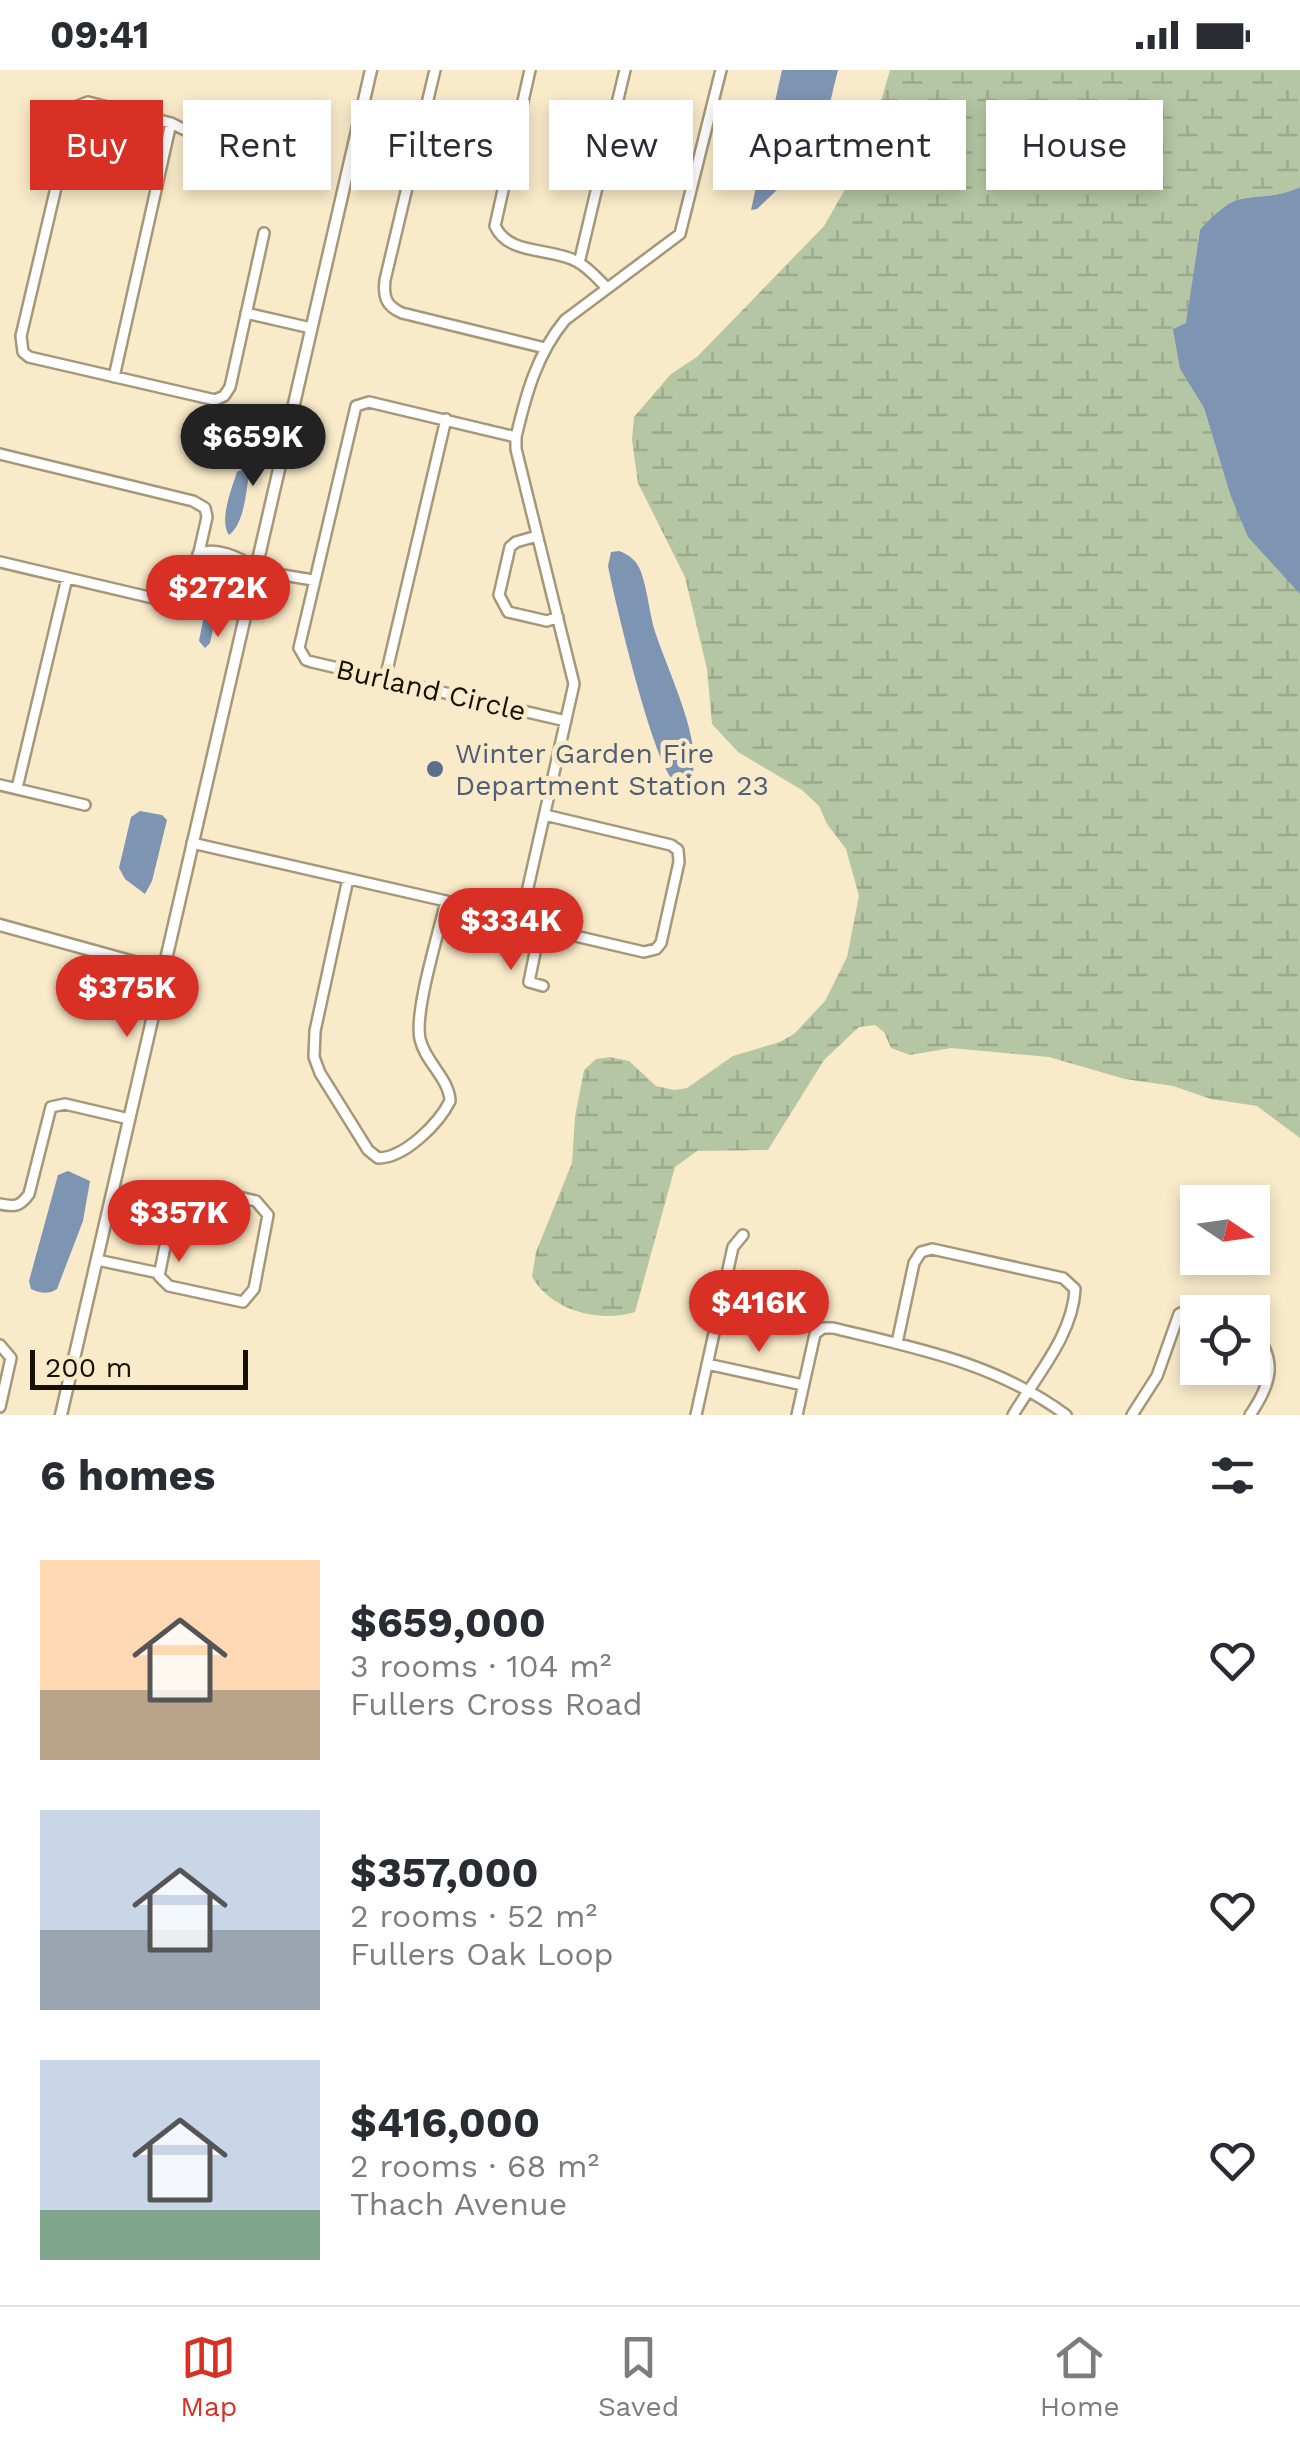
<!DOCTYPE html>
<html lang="en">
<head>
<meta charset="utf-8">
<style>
	:root { --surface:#fff; --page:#f2f2f3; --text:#2b2b33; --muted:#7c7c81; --line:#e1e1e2; --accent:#d93025 }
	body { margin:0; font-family:"Work Sans",sans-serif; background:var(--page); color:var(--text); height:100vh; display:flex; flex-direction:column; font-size:38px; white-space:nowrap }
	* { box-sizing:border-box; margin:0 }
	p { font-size:32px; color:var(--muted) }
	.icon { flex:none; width:55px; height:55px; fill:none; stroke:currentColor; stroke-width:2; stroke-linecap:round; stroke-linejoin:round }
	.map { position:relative; height:1345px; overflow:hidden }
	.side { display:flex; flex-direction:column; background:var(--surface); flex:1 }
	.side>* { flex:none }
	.top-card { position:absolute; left:30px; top:30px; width:1240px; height:90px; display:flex; gap:20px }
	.needle { width:65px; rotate:103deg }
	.tools { position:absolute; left:1180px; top:1115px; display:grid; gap:20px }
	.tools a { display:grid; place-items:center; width:90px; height:90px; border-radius:0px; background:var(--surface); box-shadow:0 5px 15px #0003; font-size:50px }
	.scale { position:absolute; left:30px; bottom:25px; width:218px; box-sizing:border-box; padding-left:10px; border:5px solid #161106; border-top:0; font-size:28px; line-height:35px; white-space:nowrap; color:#161106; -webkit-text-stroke:8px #f9eac9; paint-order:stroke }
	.price { position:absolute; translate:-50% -85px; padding:0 22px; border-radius:35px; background:var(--accent); color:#fff; font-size:32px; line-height:65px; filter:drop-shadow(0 2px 5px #0008) }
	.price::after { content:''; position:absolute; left:50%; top:60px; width:30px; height:22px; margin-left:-15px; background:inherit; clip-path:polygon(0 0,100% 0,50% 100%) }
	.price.selected { background:#222; color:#fff }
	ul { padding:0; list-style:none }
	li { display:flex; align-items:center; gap:30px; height:250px; padding:0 40px }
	li span { display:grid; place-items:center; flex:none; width:280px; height:200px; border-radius:0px; color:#555 }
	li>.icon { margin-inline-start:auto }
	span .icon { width:120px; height:120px; fill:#fffc; stroke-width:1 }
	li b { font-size:42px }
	h2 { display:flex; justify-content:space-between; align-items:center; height:120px; padding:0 40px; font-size:42px }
	.tag { padding:0 35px; border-radius:0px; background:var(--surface); box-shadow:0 5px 15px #0003; font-size:35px; line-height:90px }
	.tag.selected { background:var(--accent); color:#fff }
	.status { display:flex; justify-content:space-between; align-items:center; height:70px; padding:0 50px; background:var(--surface); direction:ltr }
	.status svg { height:28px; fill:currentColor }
	.menu { display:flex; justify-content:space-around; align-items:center; height:140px; border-top:2px solid var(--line); background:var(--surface); font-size:28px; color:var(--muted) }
	.menu a { display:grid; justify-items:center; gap:5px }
	.menu .selected { color:var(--accent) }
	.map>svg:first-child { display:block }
</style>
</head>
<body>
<div class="status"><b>09:41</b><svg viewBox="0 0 49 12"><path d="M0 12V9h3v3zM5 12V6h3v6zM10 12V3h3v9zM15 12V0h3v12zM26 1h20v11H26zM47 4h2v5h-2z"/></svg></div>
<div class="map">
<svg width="1300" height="1345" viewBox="0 0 1300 1345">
	<defs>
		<pattern id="wetland-marsh" width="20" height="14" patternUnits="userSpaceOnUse" patternTransform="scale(2.5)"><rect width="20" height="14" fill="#b5c6a4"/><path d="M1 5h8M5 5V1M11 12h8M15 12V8" fill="none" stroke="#9ba98c"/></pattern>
	</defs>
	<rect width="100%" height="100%" fill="#f9eac9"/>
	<path fill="url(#wetland-marsh)" d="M890,0H1300V117C1276,129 1258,124 1237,130C1226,133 1207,151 1200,160L1180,299L1204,338L1230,424L1300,524V1068L1257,1036L1211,1029L1173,1016L1125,1009L1049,987L951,978L910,985L891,978L884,962L875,955L859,957L824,990L768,1080L697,1081L675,1097L635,1242C599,1253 552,1241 532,1207L536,1182L572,1093L575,1047L584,1000L596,989L610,987L629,991L656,1016L674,1020L687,1018L733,986L780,972L794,964L825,931L847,887L859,826L846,779L827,754L819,736L802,720L738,682L712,654L707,599L685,507L638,413L632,370L634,347L671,304L697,287L824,156L866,83Z"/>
	<path fill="#7d94b2" d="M782,0H838L823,61L800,98L757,139L751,140Z
		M1300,117V524L1248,467L1230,424L1204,338L1180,299L1173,259L1186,253L1200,160C1207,151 1226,133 1237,130C1259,124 1275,129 1300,117Z
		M244,398L249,404C246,423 244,454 229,465C219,451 231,420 237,402Z
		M619,481C630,485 637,491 641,502C647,519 649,538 653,555C664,594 703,668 692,706L673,710C653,691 615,532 608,496L611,482Z
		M217,514L222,520L210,573L205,578L199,571L209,520Z
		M140,741L162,745L167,750L152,811L145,824L125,809L119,798L131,747Z
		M68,1101L90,1111L83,1151L57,1219C48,1225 40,1223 31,1219L29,1211L58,1105Z"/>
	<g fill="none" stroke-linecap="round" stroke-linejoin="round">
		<g stroke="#a59879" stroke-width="14">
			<path id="minor" d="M435,0L385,210C383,227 386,236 402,243L545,278
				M530,0L495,156C509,186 550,177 576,191C588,197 597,208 607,218
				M195,65L171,53L88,32L75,37L21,266L23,282L29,287L215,330L224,326L230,317L264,163
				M579,193L625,0
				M246,243L311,258
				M114,307L171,53
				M516,367L369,332L356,336L299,578L306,590L312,592L566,651
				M0,384L193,431L205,438L207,447L190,522L184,529L174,533L0,492
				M537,466L516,472L510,477L499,525L508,542L547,551L558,547
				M198,484L204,492L313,510
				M198,484C215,476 240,487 254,498
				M385,609L446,349
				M0,715L85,735
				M17,718L67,508
				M192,773L446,831L498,848L644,882L656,879L661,873L679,792L678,780L671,775L545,745
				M348,809L315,961L314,987L320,1003L368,1080L378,1088C405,1088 439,1053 450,1031C449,1008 425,992 420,969C414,941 439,862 446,831
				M520,853L574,614L516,379V367C526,324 537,284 565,250L680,164L721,0
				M540,858L529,912L543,916
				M196,1117L256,1131L268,1145L254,1219L243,1232L169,1216L159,1206L175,1127L179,1121Z
				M0,1134C14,1137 20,1137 29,1124L51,1037L65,1034L129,1049
				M97,1190L159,1203
				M897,1273L914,1193L921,1182L932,1179L1063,1208L1075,1219C1073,1265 1036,1306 1013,1345
				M0,1275L11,1288L0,1337
				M707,1294L803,1315
				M696,1345L733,1177L743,1165
				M797,1345L815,1264L823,1258H833C916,1278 996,1293 1066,1345
				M1132,1345L1157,1306L1179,1244L1191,1238L1209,1242
				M1250,1345C1272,1313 1278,1290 1252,1258"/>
		</g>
		<g stroke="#a59879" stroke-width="15">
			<path id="tertiary" d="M0,855L163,900
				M61,1345L371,0"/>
		</g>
		<use href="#minor" stroke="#fff" stroke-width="9"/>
		<use href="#tertiary" stroke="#fff" stroke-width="10"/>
	</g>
	<circle fill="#5c6f8a" stroke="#f9eac9" stroke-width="4" cx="435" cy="699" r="10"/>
	<g text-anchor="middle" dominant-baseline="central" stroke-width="10" stroke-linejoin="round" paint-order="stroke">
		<g font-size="28" fill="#161106" stroke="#f9eac9">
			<text transform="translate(431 620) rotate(13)">Burland Circle</text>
		</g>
		<g font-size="28" fill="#4e5e75" stroke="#f9eac9" text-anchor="start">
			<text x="455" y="683">Winter Garden Fire<tspan x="455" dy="32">Department Station 23</tspan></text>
		</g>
	</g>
</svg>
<div class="tools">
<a><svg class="needle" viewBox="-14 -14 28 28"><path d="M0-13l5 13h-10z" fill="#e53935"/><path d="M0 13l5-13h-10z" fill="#7c7c81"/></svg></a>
<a><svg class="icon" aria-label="locate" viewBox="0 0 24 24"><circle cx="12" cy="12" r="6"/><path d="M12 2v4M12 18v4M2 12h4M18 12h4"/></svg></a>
</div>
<div class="scale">200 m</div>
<b class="price selected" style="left:253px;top:419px">$659K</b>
<b class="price" style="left:218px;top:570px">$272K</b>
<b class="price" style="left:511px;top:903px">$334K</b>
<b class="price" style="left:127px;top:970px">$375K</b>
<b class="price" style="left:179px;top:1195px">$357K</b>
<b class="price" style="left:759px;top:1285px">$416K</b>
<div class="top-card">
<a class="tag selected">Buy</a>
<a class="tag">Rent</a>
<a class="tag">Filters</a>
<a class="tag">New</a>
<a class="tag">Apartment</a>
<a class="tag">House</a>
</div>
</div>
<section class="side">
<h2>6 homes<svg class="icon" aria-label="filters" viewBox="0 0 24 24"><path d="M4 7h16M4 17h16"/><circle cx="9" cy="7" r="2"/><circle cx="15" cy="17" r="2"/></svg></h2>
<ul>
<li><span style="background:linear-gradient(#ffd9b3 65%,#b9a48a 0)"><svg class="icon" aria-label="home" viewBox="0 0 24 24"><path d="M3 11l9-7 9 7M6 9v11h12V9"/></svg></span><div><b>$659,000</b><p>3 rooms · 104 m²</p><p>Fullers Cross Road</p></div><svg class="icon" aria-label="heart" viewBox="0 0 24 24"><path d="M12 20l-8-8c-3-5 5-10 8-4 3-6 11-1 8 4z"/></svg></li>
<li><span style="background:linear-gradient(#c9d6e8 60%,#9aa5b1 0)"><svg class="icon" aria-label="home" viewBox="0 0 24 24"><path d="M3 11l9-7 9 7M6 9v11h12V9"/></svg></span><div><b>$357,000</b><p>2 rooms · 52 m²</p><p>Fullers Oak Loop</p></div><svg class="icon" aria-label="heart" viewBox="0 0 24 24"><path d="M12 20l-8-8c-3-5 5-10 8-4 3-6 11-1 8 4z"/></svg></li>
<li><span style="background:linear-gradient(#c9d6e8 75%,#7fa58c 0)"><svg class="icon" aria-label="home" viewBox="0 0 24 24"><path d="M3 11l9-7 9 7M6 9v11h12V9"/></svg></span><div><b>$416,000</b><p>2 rooms · 68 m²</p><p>Thach Avenue</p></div><svg class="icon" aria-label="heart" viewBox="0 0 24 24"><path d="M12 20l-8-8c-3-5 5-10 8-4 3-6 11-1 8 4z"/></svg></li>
</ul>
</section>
<nav class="menu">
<a class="selected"><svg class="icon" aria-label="map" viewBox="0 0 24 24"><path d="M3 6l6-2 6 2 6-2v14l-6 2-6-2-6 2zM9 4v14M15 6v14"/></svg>Map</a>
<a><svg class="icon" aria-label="saved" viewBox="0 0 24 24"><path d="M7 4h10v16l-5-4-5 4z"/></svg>Saved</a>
<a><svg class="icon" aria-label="home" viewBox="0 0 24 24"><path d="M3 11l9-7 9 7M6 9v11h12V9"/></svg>Home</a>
</nav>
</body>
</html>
